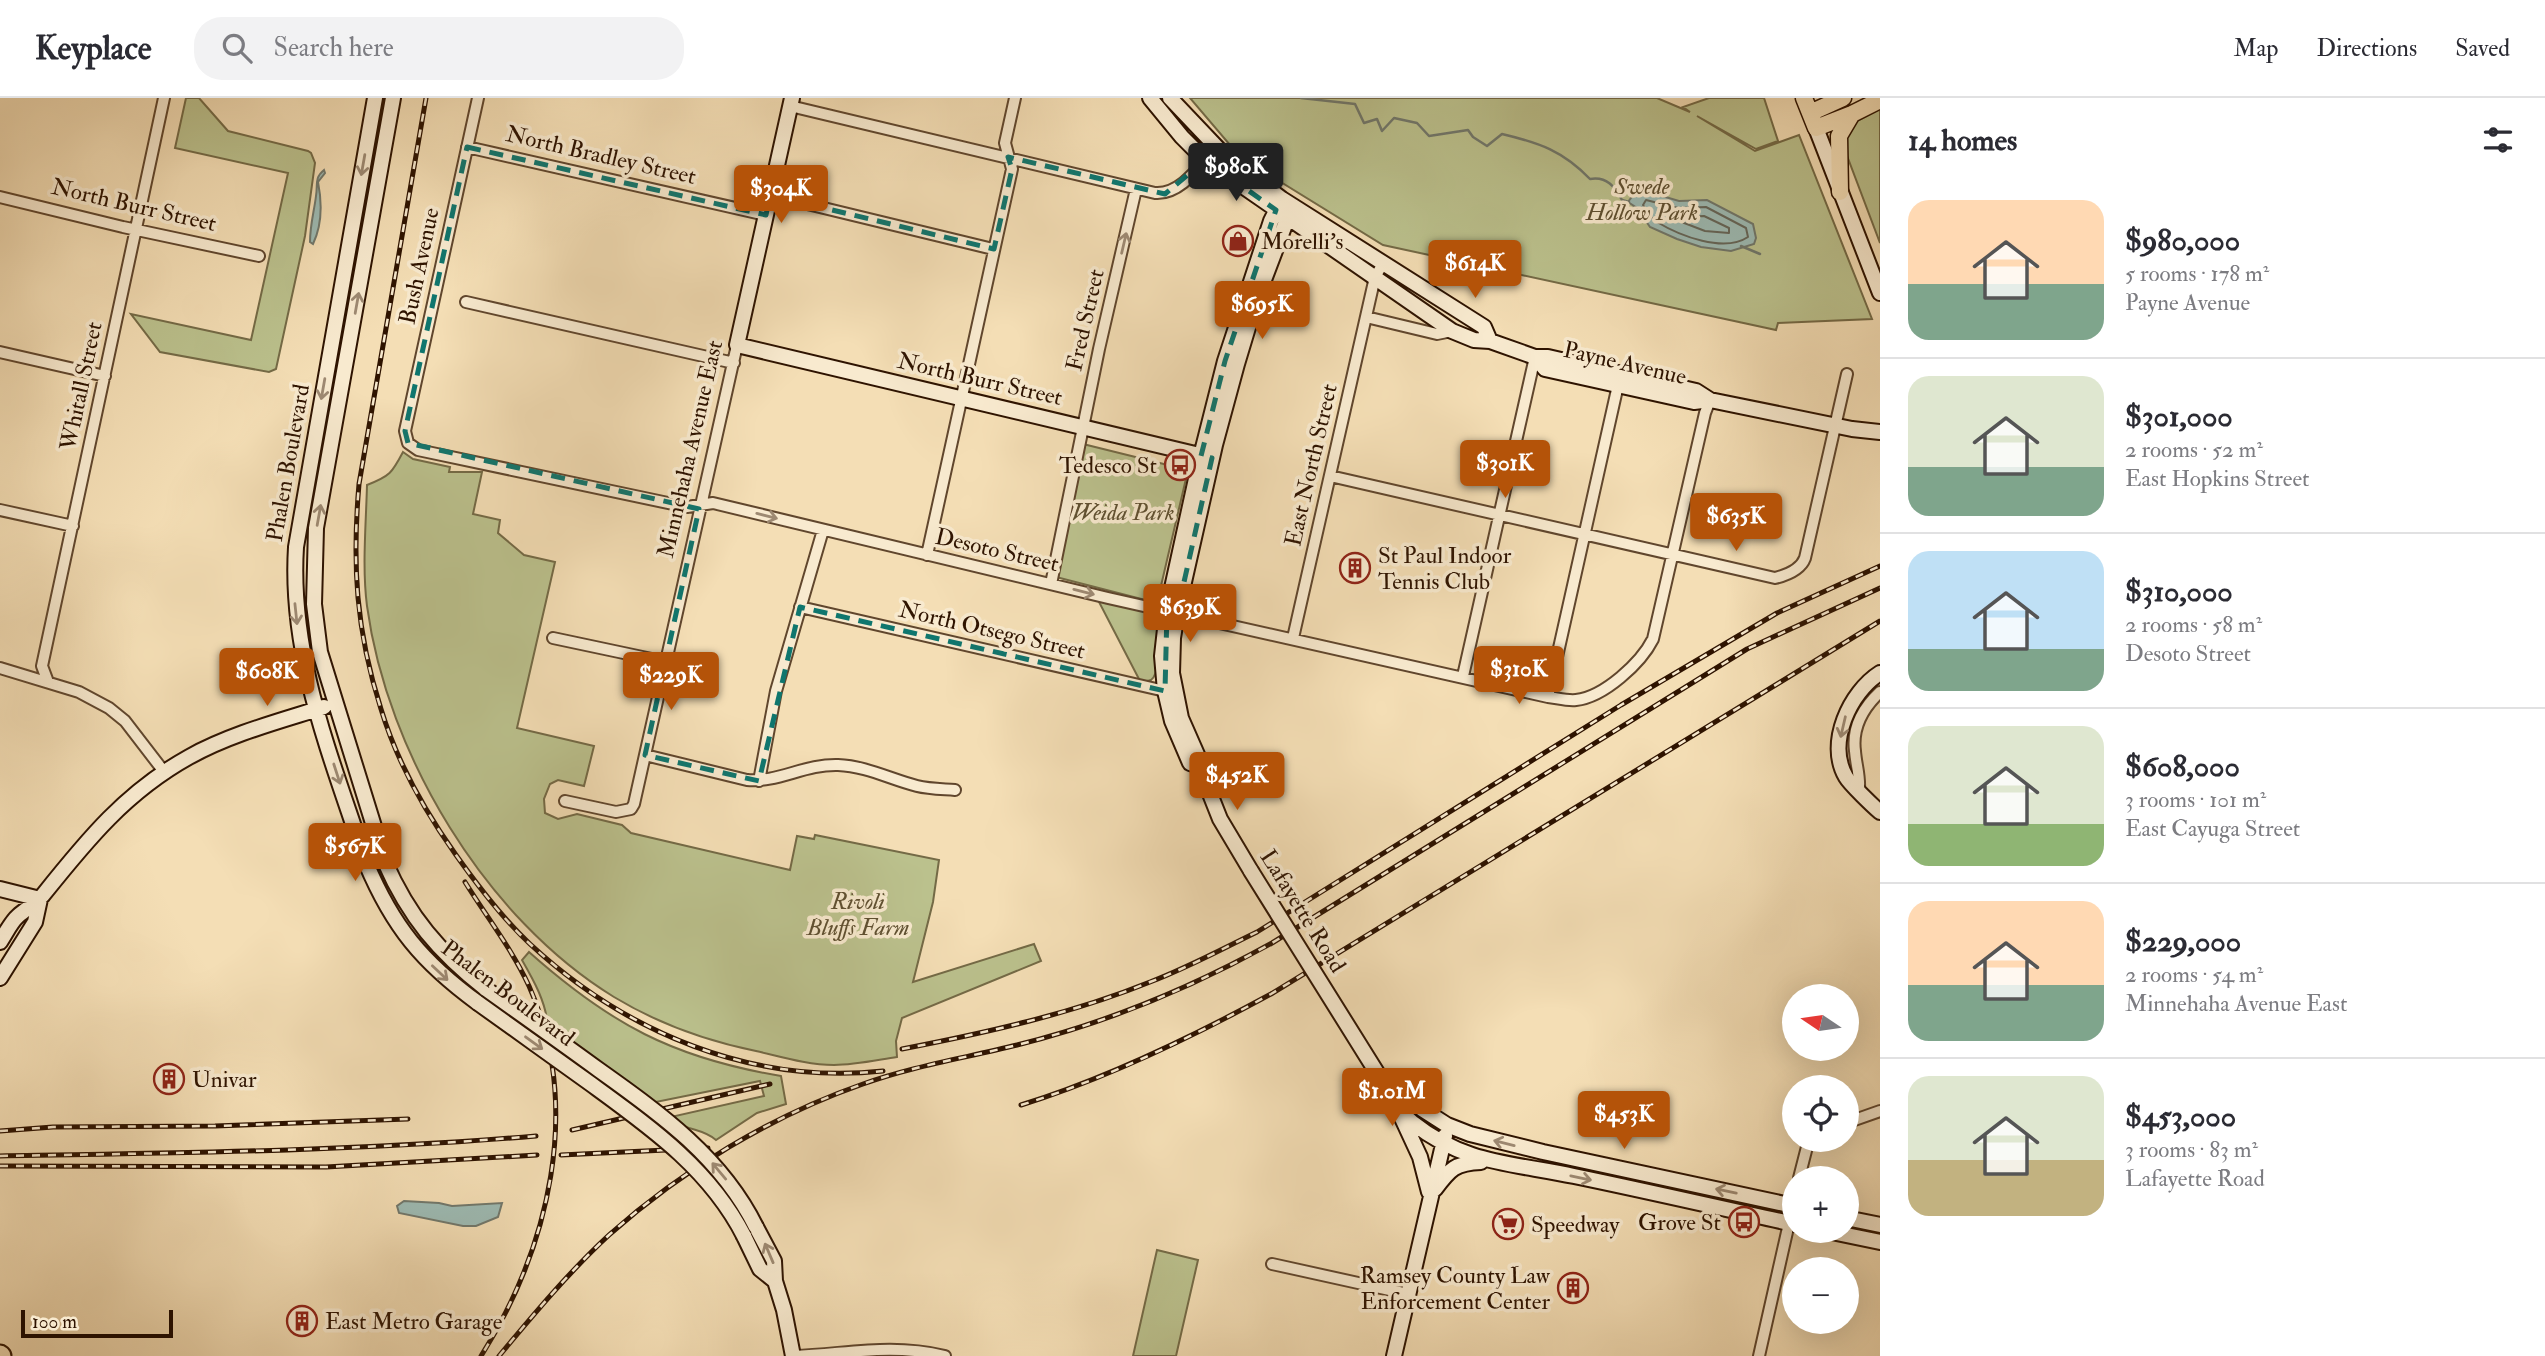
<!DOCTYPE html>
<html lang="en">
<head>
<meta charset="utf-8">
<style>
	:root { --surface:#fff; --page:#f2f2f3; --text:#2b2b33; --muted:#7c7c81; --line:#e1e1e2; --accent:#b45309 }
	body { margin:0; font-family:"IM FELL Double Pica",serif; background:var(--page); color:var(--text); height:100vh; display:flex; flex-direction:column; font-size:26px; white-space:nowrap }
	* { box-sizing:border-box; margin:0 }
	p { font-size:23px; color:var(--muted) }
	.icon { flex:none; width:38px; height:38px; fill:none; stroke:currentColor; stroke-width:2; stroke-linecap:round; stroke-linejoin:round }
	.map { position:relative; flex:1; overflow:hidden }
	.sheet { display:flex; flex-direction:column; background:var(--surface); width:665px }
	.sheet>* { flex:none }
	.needle { width:46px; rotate:283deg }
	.controls { position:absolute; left:1782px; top:886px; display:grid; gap:14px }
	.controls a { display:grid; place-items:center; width:77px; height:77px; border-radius:50%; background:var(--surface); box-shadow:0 7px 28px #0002; font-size:35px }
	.scale { position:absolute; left:21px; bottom:18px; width:152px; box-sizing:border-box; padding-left:7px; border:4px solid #2e1300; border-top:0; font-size:19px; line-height:24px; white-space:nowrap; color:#2e1300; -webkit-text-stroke:5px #f8eacf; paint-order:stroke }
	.price { position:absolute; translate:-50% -60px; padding:0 16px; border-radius:7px; background:var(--accent); color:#fff; font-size:23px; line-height:46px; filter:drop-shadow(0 2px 4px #0008) }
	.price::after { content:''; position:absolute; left:50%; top:42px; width:21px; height:16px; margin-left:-10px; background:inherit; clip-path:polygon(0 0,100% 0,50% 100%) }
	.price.on { background:#222; color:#fff }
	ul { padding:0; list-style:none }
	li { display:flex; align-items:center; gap:21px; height:175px; padding:0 28px }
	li+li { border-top:2px solid var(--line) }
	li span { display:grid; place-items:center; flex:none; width:196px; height:140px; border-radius:21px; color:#555 }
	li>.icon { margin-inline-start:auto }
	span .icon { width:84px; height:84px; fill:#fffc; stroke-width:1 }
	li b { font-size:30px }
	h2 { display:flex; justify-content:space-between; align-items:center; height:84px; padding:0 28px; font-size:30px }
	header { display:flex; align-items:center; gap:42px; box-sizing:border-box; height:98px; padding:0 35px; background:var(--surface); border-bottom:2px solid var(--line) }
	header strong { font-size:33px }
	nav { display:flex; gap:38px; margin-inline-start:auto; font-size:24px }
	.search { width:490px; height:63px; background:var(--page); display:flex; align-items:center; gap:18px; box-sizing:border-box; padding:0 24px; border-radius:28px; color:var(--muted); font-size:26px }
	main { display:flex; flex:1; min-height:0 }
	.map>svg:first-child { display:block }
</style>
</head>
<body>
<header>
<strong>Keyplace</strong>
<div class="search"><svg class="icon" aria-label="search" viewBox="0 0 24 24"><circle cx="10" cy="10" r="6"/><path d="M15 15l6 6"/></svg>Search here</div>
<nav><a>Map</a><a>Directions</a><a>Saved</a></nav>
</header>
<main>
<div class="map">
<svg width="1880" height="1258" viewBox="0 0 1880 1258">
	<rect width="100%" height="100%" fill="#f4deb5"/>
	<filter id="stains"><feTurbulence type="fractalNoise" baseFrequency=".00286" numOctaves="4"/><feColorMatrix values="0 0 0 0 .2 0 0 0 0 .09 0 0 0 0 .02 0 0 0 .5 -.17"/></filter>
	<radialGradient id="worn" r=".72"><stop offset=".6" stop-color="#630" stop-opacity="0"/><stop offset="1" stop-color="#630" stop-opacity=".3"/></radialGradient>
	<path fill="#bbc18d" stroke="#746a46" stroke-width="2" d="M186,0H199L228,33L308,53L311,55L315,65L305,138L276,271L269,274L160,254L131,216L251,242L288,75L175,50Z
		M1190,0H1657L1690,14L1683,9L1709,0H1764L1778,43L1756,51L1697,18L1755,53L1799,37L1872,221L1778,225L1776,232L1383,147L1263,73L1230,47Z
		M1880,11V145L1846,55L1847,31L1853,25Z
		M1083,346L1188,372L1157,505L1056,479Z
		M403,354L413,361L450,369L449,374H482L473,416L500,422L498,435L524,457L555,464L517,630L594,648L584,688L558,682L550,686L544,701L545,715L558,721L577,716L622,727L631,735L790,772L797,738L814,741L815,737L939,762L933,804L913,884L1034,846L1041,863L902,920L896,943L897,959C877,962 855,967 834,967C808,967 782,959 756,953C707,943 657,925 614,899C486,821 387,656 367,508C362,469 366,427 367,387C390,378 392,375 403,354Z
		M1098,502L1155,516L1160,522C1159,534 1161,576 1151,582C1147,584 1144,583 1140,583Z
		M529,854C610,926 673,960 781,978L786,1006L757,1015L716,1042C702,1030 690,1034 673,1022L675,1018L764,998L760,983L651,1005L548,929C546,904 534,883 522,862Z
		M1157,1152L1198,1162L1176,1258H1133Z"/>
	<path fill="#9dbbb4" stroke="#71786c" stroke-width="2" d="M324,72L325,75L318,84C322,104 322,127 313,146L310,144C310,127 314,114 316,98C318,87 314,80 324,72Z
		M1652,95L1679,103L1707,102L1753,126L1756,140L1754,146L1731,153L1701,149L1677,141L1650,129L1637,110L1628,104L1634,96Z
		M404,1103L439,1105L452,1108L502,1105L498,1119L476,1128H463L399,1115L397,1108Z"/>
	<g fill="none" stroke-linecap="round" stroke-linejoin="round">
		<path stroke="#66675a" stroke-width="2" d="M1646,102L1678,110L1706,109L1746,130L1748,139C1724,155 1680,138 1657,124C1651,121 1647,113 1643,107Z
			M1704,118L1729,130V135L1705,133L1679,123L1682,119Z"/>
		<path stroke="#71786c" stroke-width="2.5" d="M1301,0L1355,6L1364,25L1377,21L1382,33L1394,20L1417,25L1429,38L1468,32L1473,39L1487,48L1502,36C1540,45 1563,53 1590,81C1607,78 1615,89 1622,102L1629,104
			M1741,148L1760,156"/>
		<g stroke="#60462d" stroke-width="14">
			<path id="street" d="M478,0L405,333L408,345L418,352L687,409L713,405L1108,500L1548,599C1557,600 1567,603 1576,602C1604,599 1641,565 1653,541L1705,315L1710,302
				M790,8L1155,95C1181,97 1200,67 1216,50
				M467,49L766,117
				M770,97L993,151
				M0,99L123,129L259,158
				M466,204L734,265
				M1366,219L1437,236L1452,233
				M0,254L105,278
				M1330,378L1775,480C1787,477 1801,471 1805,460L1847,276
				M0,412L73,428
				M927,457L1012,71L1005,45L1015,0
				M1051,486L1099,251L1136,91
				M800,509L1165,593L1172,592
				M553,540L666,564
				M1293,540L1375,179L1384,164
				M0,570L79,594L109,610L125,623L165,675
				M1463,578L1535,259
				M48,584L42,568L164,0
				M1548,599L1618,287
				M645,657L747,682C777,685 805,666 838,667C866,668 890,681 917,688C929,691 942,691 955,692
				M759,683L776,593L823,432
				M1859,691C1860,677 1856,667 1855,653C1852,630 1863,610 1880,594
				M565,703L616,714L631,711L634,706L737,247
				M1846,1025L1880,1013
				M1799,1080L1809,1041
				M1272,1166L1408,1196
				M794,1258C848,1256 890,1245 945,1258
				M1759,1258L1794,1103"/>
		</g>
		<g stroke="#2e1300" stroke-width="18">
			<path id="secondary" d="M375,0L296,449C289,560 332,660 366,765C393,829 422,864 478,905
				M393,0L316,430L314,506L320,554L385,764C409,819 439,854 486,891
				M792,0L737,247L1212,360
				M1150,0L1182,39L1205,62L1452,233L1474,242L1490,243L1535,259H1548L1696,293L1710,302
				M1170,0L1227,60L1282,101L1484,229L1490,243
				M1816,30L1880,195
				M1535,259L1545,271L1694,304L1710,302L1852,331L1880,334
				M1880,575C1850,594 1826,645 1846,679C1850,686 1873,708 1880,714
				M1199,668L1190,665L1172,623L1165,593L1162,558L1167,513L1201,358L1225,263L1271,123L1282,101
				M1251,773L1220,721L1199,668V661L1181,620L1172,575L1173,540L1177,515L1215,347L1237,266L1256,203L1292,108
				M0,791L40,801
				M0,844C6,835 11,824 18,818C26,811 36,805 43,797C87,742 126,694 189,659C230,636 280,623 324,609
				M0,880L35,824L40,801
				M1379,978C1390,995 1397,1013 1413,1025C1464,1066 1513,1065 1574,1078C1647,1093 1720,1110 1794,1126
				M1383,980L1422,1011L1447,1027L1470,1036L1543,1054L1794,1108
				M1401,1018L1420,1059L1429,1094
				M1435,1091C1450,1071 1455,1065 1481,1064
				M1846,1120L1880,1127
				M756,1129L774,1163L775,1183L784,1212L793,1258
				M1822,1132L1880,1144
				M744,1138L760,1171L775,1183
				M1394,1258L1445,1038"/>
		</g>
		<g stroke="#2e1300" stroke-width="19">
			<path id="primary" d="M1804,0L1816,30L1852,16L1880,2
				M1810,15L1843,0
				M1840,94L1839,38L1852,16"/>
		</g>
		<g stroke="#2e1300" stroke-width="23">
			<path id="highway" d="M0,1257L1,1258"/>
		</g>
		<use href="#street" stroke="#f8eacf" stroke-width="10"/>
		<use href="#secondary" stroke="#f8eacf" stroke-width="14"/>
		<use href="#primary" stroke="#f4deb5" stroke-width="16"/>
		<use href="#highway" stroke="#f4deb5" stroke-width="19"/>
		<g stroke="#2e1300" stroke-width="5">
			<path id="rail" d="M426,0L359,386C352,467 356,533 381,611C397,664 424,712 456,757C478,788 502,820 530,846C626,935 752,987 883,973
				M465,784C486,818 512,851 529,888C583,1009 549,1150 481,1258
				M902,951C985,935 1071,916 1150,884C1187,870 1222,851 1257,834L1621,607L1777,515L1880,468
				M1021,1007C1108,980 1192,939 1271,896L1880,523
				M572,1032L770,986
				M0,1033L53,1029L215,1028L408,1021
				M561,1057L708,1050
				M0,1058C179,1055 358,1053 536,1038
				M0,1068L326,1069L537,1057
				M499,1258C534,1216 569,1174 609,1137C682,1072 771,1018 863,986C913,968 965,960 1017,947C1106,925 1191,890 1272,845L1747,551L1880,490"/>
		</g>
		<use href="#rail" stroke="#f8eacf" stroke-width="2.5" stroke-dasharray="8" stroke-linecap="butt"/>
		<g stroke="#2e1300" stroke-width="18" stroke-linecap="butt">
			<path id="secondary-bridge" d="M1251,773L1379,978
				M486,891C524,918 562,945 599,972C661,1016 722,1060 756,1129
				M478,905C516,932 553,959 591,986C650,1029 710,1071 744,1138"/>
		</g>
		<use href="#secondary-bridge" stroke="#f8eacf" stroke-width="14"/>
	</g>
	<defs><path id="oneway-shaft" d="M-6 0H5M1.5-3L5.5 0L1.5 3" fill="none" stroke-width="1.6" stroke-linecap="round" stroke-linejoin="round" transform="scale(1.75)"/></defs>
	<g stroke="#9d8972">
		<use href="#oneway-shaft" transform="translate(363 67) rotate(100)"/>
		<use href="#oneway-shaft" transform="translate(1124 145) rotate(-77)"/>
		<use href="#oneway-shaft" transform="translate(357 205) rotate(-80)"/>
		<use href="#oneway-shaft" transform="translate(323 291) rotate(100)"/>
		<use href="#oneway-shaft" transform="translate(319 417) rotate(-80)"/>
		<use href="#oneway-shaft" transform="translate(767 418) rotate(14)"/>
		<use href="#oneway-shaft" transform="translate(1084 494) rotate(14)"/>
		<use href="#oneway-shaft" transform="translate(296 516) rotate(84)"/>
		<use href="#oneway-shaft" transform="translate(1843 629) rotate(103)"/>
		<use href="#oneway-shaft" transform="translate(337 676) rotate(72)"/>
		<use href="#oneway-shaft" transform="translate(440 875) rotate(43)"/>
		<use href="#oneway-shaft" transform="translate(534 945) rotate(36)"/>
		<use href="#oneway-shaft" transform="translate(1504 1045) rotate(-166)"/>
		<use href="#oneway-shaft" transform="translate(719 1073) rotate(-130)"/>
		<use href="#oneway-shaft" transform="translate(1581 1080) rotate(12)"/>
		<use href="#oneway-shaft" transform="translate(1726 1093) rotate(-168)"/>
		<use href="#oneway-shaft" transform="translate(769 1155) rotate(-113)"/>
	</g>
	<path fill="none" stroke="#0f766e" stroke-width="5" stroke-dasharray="14 9" stroke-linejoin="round" d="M467,49L766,117L770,97L994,151L1012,71L1008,59L1165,96L1205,62L1276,112L1225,263L1201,358L1212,360L1177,515L1167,513L1165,593L800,509L759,683L645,657L699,411L408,345L405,333Z"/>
	<defs>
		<g id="shop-ring" transform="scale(1.575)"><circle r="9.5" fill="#f8eacf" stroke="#8f2418" stroke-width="1.5"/><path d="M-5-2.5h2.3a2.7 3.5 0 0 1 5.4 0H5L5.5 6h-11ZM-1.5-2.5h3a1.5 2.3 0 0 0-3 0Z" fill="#8f2418"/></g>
		<g id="bus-ring" transform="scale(1.575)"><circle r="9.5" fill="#f8eacf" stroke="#8f2418" stroke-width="1.5"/><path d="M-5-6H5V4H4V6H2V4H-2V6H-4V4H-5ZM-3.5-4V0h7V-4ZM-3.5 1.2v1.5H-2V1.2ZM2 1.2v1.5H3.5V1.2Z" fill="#8f2418"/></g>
		<g id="building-ring" transform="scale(1.575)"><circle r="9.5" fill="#f8eacf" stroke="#8f2418" stroke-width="1.5"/><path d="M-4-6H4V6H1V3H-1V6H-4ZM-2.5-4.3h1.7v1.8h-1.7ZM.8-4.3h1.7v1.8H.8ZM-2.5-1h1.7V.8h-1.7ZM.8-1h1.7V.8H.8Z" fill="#8f2418"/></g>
		<g id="supermarket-ring" transform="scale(1.575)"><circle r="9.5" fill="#f8eacf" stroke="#8f2418" stroke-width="1.5"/><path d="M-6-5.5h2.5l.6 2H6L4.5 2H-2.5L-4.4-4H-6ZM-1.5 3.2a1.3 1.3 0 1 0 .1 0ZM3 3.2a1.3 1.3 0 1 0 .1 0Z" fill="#8f2418"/></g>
	</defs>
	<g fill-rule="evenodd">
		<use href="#shop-ring" x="1238" y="143"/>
		<use href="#bus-ring" x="1180" y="367"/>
		<use href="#building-ring" x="1355" y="470"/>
		<use href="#building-ring" x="169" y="981"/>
		<use href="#bus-ring" x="1744" y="1124"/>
		<use href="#supermarket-ring" x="1508" y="1126"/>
		<use href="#building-ring" x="1573" y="1190"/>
		<use href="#building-ring" x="302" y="1223"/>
	</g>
	<g text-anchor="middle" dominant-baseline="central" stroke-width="7" stroke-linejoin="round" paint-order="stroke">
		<g font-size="23" fill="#2e1300" stroke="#f8eacf">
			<text transform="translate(601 57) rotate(13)">North Bradley Street</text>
			<text transform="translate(134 107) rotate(13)">North Burr Street</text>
			<text transform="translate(419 168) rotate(-78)">Bush Avenue</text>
			<text transform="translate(1085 222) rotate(-77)">Fred Street</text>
			<text transform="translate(1625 265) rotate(13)">Payne Avenue</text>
			<text transform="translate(980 281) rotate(13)">North Burr Street</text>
			<text transform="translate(81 288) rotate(-78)">Whitall Street</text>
			<text transform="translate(690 351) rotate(-77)">Minnehaha Avenue East</text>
			<text transform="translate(288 365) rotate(-80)">Phalen Boulevard</text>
			<text transform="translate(1311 367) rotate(-77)">East North Street</text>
			<text transform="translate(997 452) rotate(13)">Desoto Street</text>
			<text transform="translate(992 532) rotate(13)">North Otsego Street</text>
			<text transform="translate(1303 813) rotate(58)">Lafayette Road</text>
			<text transform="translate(508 895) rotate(37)">Phalen Boulevard</text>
		</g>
		<g font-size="23" font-style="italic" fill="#5f5031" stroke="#f8eacf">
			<text x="1642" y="88">Swede<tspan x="1642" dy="26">Hollow Park</tspan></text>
			<text x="1123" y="414">Weida Park</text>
			<text x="858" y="803">Rivoli<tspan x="858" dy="26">Bluffs Farm</tspan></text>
		</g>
		<g font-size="23" fill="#2e1300" stroke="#f8eacf" text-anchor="start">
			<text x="1261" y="143">Morelli's</text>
			<text x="1157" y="367" text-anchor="end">Tedesco St</text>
			<text x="1378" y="457">St Paul Indoor<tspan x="1378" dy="26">Tennis Club</tspan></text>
			<text x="192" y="981">Univar</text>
			<text x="1721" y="1124" text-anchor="end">Grove St</text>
			<text x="1531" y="1126">Speedway</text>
			<text x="1550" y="1177" text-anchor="end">Ramsey County Law<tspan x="1550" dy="26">Enforcement Center</tspan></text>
			<text x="325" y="1223">East Metro Garage</text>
		</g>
	</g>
	<rect width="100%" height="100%" filter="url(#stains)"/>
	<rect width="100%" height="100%" fill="url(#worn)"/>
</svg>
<div class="controls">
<a><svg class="needle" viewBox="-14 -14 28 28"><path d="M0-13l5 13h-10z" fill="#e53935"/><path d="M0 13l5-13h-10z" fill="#7c7c81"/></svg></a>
<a><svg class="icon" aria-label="locate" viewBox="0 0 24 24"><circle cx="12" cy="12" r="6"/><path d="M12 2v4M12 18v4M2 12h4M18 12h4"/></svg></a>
<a>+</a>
<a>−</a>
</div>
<div class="scale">100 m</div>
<b class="price on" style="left:1236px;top:105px">$980K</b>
<b class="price" style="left:781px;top:127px">$304K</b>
<b class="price" style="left:1475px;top:202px">$614K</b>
<b class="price" style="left:1262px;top:243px">$695K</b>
<b class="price" style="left:1505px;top:402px">$301K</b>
<b class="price" style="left:1736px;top:455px">$635K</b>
<b class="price" style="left:1190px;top:546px">$639K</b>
<b class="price" style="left:1519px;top:608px">$310K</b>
<b class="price" style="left:267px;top:610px">$608K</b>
<b class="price" style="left:671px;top:614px">$229K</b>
<b class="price" style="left:1237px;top:714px">$452K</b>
<b class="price" style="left:355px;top:785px">$567K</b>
<b class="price" style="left:1392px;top:1030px">$1.01M</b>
<b class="price" style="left:1624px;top:1053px">$453K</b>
</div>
<section class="sheet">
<h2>14 homes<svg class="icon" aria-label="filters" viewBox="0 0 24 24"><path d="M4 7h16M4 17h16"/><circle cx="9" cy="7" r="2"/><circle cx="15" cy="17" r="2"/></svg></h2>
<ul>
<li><span style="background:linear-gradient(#ffd9b3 60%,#7fa58c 0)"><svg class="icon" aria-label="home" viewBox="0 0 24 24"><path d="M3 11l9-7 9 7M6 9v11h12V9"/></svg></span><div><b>$980,000</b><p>5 rooms · 178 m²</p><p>Payne Avenue</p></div></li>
<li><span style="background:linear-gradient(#dfe7d0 65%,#7fa58c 0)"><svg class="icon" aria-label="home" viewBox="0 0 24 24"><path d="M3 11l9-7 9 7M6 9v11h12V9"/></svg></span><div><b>$301,000</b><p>2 rooms · 52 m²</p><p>East Hopkins Street</p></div></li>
<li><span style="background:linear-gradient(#bfe0f5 70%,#7fa58c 0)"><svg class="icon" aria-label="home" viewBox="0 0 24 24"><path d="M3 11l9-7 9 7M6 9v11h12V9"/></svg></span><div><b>$310,000</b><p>2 rooms · 58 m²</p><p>Desoto Street</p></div></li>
<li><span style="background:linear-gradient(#dfe7d0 70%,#8fb573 0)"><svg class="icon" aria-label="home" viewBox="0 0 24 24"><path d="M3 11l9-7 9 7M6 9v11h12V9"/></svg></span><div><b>$608,000</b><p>3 rooms · 101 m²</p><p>East Cayuga Street</p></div></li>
<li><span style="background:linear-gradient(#ffd9b3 60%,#7fa58c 0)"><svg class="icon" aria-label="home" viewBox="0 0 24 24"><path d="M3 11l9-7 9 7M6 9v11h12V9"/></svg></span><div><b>$229,000</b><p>2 rooms · 54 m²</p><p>Minnehaha Avenue East</p></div></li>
<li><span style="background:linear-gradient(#dfe7d0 60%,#c2b280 0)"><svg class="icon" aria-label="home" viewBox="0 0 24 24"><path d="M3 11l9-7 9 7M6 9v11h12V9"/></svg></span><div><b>$453,000</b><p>3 rooms · 83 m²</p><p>Lafayette Road</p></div></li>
</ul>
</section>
</main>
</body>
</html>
